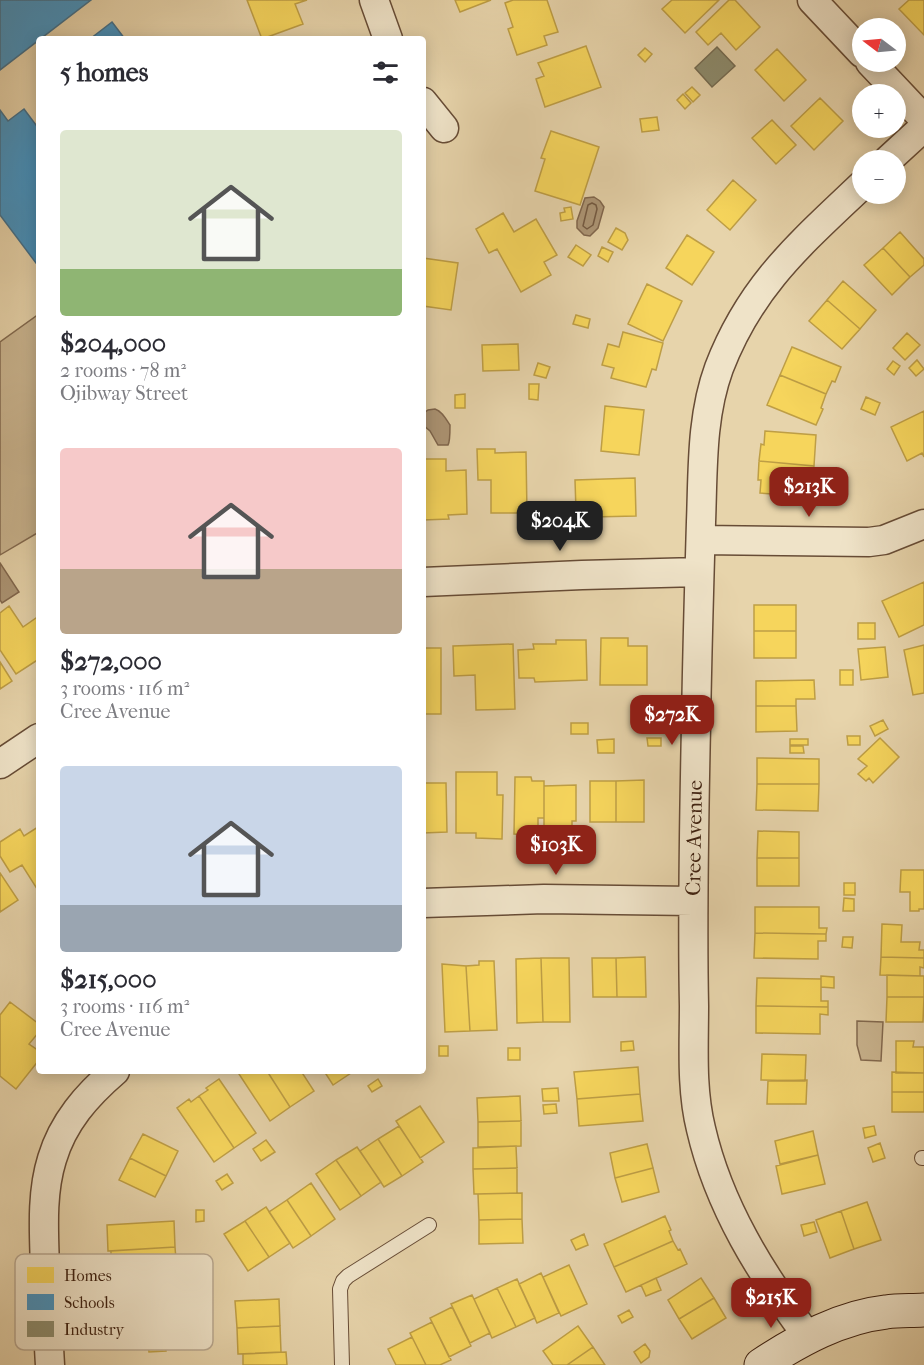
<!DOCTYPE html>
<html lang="en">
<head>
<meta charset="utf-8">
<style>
	:root { --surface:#fff; --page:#f2f2f3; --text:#2b2b33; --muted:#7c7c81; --accent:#8f2418 }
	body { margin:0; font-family:"IM FELL French Canon",serif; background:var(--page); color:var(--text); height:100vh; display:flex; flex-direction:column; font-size:22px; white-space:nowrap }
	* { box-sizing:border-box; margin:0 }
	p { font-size:20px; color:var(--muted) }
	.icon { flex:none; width:33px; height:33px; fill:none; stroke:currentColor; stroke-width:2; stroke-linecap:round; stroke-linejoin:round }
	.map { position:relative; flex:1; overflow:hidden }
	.sheet { position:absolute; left:36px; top:36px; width:390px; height:1038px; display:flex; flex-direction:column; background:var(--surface); border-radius:6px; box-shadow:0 3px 15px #0003 }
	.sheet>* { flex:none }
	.needle { width:39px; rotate:286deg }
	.buttons { position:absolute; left:852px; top:18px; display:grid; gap:12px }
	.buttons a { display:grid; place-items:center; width:54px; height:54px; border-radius:50%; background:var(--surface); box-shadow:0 3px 15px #0003; font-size:30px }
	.price { position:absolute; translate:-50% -51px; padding:0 14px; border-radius:12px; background:var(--accent); color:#fff; font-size:20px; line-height:39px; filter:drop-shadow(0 2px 3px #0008) }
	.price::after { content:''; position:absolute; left:50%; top:36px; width:18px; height:14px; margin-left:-9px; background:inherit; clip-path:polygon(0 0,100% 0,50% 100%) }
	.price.on { background:#222; color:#fff }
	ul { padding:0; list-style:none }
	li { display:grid; align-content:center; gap:12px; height:318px; padding:0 24px }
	li span { display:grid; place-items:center; height:186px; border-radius:6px; color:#555 }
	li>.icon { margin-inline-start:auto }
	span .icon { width:108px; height:108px; fill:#fffc; stroke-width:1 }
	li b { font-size:26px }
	h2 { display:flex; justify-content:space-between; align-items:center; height:72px; padding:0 24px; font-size:26px }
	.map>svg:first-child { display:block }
</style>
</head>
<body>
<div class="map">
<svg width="924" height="1365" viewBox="0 0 924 1365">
	<rect width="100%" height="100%" fill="#e7d4ab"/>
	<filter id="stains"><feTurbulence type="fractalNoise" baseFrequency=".00333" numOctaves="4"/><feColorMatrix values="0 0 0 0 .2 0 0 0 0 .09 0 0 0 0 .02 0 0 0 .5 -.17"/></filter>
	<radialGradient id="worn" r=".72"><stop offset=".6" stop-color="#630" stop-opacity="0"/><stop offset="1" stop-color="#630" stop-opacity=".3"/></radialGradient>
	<path fill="#cab590" stroke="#836a50" stroke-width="1.5" d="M39,314V532L0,555V342Z
		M857,1021L883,1022L881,1061L861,1060L857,1045Z"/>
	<path fill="#ad9676" stroke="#80664d" stroke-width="1.5" d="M594,197L600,201L604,207L598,228L590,236L584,235L577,228V221L585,198Z
		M435,409C442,411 446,419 450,425C450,429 450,442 448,445H438L430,431L423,425L424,413L428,410Z
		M0,563L19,592L2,603L0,600Z"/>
	<path fill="#f6d55c" stroke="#be9e45" stroke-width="1.5" d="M247,0H307L295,4L303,24L262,39Z
		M455,0H491L460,12Z
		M513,0H547L558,32L544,36L547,45L517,55L508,29L513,27L505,3Z
		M672,0H719L685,33L662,9Z
		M729,0H735L760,27L736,50L721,33L708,45L696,32Z
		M909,0H924V35L899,9Z
		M586,46L601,87L545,107L536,79L544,76L538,63Z
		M645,48L652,54L645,62L638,55Z
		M777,49L806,80L784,101L755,70Z
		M692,87L700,95L693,102L685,93Z
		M683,94L691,103L685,109L677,100Z
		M820,98L843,121L814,150L791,126Z
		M657,117L659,130L642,132L640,119Z
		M772,120L796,145L776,164L752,138Z
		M551,131L599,147L580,205L535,191L545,159L541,158Z
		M733,180L756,200L730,230L707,210Z
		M571,207L573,219L561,221L560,213L565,212L564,208Z
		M503,213L514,232L536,219L557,255L544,262L551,275L521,292L497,249L489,253L476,229Z
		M616,228L625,233L628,240L622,250L608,242Z
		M900,232L924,259V265L910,277L883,248Z
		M687,235L714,252L692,285L666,268Z
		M576,245L591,255L583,266L568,257Z
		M602,247L613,252L608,262L598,256Z
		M883,248L910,277L892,295L864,265Z
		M423,258L458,263L451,310L423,306Z
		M843,281L876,310L860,329L827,300Z
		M647,284L682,301L663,341L628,324Z
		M827,300L860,329L842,349L809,321Z
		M576,315L590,319L588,328L573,324Z
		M623,332L663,343L656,370L652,369L646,387L611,378L614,368L602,365L608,344L619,347Z
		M907,333L920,345L905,360L893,348Z
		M518,344L519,370L483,371L482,345Z
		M792,347L841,367L835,382L832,381L826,394L780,375Z
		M917,360L924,369L916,376L909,368Z
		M893,361L900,366L894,375L887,369Z
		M538,363L550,367L546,378L534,375Z
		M780,375L826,394L821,408L823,409L816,425L767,405Z
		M529,384H539L538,400L529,399Z
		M465,394V408H455V395Z
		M866,397L880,403L875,415L861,409Z
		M605,406L644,410L639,455L601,451Z
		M924,411V457L922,453L907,461L891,427Z
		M765,431L816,435L814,466L759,461L761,444L764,445Z
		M477,449H495V453L526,452L527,513H491V480H478Z
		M423,459H446V471L466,470L467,514L448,515L449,519L423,520Z
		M759,461L814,466L811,497L760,493L761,480H758Z
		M635,478L636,516L592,517V511H576L575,480Z
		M924,582V625L899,637L882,601Z
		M754,605H796V631H754Z
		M9,606L23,627L39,616V659L16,674L0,650V613Z
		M858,623H875V639H858Z
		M754,631H796V658H754Z
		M601,638H628V646H647V685H600Z
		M556,640H586L587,680L535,682L534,678H519L518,650L534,649L533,644H556Z
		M513,644L515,709L476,710L475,675L454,676L453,646Z
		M924,645V693L913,695L904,650Z
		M885,647L888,677L861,680L858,649Z
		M423,648H441V714H423Z
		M0,662L12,681L0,689Z
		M840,670H853V685H840Z
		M814,680L815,699H796V706H756V681Z
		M756,706H796L797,731L756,732Z
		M883,720L888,729L875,736L870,726Z
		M571,723H588V734H571Z
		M847,736H860V745H848Z
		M647,738H661V746H648Z
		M880,738L899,757L873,783L869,778L866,781L858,774L867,766L858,759Z
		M614,739V753H598L597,740Z
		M790,739H808V745H790Z
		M790,746H803L804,753H790Z
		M757,758L819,759V784H757Z
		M456,772H497V795H503L502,839L476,838V833H456Z
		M515,777H531L532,781H544V818H538V835L514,834Z
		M644,780V822H616V781Z
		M590,781H616V822H590Z
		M423,783H446L447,832L423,833Z
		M757,784H819L818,811L756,810Z
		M576,785V821H572V828H565V834H544V786Z
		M38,827L39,828V892L22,865L10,872L0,856V842L20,829L24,836Z
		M758,831L799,832V858H757Z
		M757,858H799V886H757Z
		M901,870H924V909H919V911H910V892H900Z
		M0,873L18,900L0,912Z
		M844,883H855V895H844Z
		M844,898L854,899V911H843Z
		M755,907H819V928H827L826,934L755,933Z
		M882,924L902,925L901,942H920L919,950H924V958L881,957Z
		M755,933L826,934V941H818V959L754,958Z
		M843,937H853L852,948L842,947Z
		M645,957L646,997H617L616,958Z
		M881,957L924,958V968L920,967V976L880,975Z
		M541,958H569L570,1022H543Z
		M541,958L543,1022L517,1023L516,959Z
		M592,958H616L617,997H593Z
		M479,961H494L497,1030L470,1031L466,966L479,965Z
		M442,964L466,966L470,1031L445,1032Z
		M887,975L924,976V997H887Z
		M821,976L834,977V988L821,987Z
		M757,978L821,979V1001H828V1007L756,1006Z
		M887,997H924L923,1022H886Z
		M10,1002L39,1024V1032L29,1044L39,1051V1060L16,1089L0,1076V1015Z
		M756,1006L828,1007V1015L820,1014V1034L756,1033Z
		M633,1041L634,1050L621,1051V1042Z
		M896,1041H914L913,1047H924V1073H896Z
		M439,1046H448V1056H439Z
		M508,1048H520V1060H508Z
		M762,1054L806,1055L805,1081L761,1080Z
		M638,1067L640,1094L577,1099L574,1072Z
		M237,1071H267L290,1107L270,1121Z
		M267,1071H301L314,1091L290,1107Z
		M324,1071H354L333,1085Z
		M892,1072L924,1073V1092H892Z
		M219,1079L256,1133L234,1148L199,1096L208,1090L206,1088Z
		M378,1079L382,1086L372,1092L368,1086Z
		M807,1080L806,1104H767L768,1081Z
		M558,1088L559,1101H543L542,1089Z
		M892,1092H924V1112H892Z
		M640,1094L643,1121L579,1126L577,1099Z
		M199,1096L234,1148L214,1162L177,1108L189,1099L191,1102Z
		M520,1096L521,1121L478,1122L477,1098Z
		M556,1104L557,1113L544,1114L543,1105Z
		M420,1106L444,1142L420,1158L396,1121Z
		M521,1121V1146L478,1147V1122Z
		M399,1126L423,1162L402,1176L378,1139Z
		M874,1126L876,1135L865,1138L863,1128Z
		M813,1131L818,1155L780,1164L775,1141Z
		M143,1134L178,1151L166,1176L130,1158Z
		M378,1139L402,1176L384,1187L360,1151Z
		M266,1140L275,1152L261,1161L253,1149Z
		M880,1143L885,1158L873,1162L868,1148Z
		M647,1144L653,1168L615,1178L610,1153Z
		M516,1146L517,1168L473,1169V1148Z
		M357,1147L381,1182L361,1196L336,1160Z
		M818,1155L825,1184L782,1194L776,1166Z
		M130,1158L166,1176L155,1197L119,1180Z
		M336,1160L361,1196L340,1210L316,1174Z
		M517,1168V1193L474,1194L473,1169Z
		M653,1168L659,1192L622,1202L615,1178Z
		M227,1174L233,1183L222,1190L216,1181Z
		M311,1183L335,1219L311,1236L287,1200Z
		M522,1193V1219L479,1220L478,1194Z
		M287,1200L311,1236L293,1248L269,1212Z
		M867,1202L881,1240L854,1249L841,1211Z
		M266,1207L290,1243L269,1257L245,1221Z
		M196,1210H204V1221L196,1222Z
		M841,1211L854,1249L830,1258L816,1220Z
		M665,1216L671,1230L669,1231L673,1241L614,1267L604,1244Z
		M522,1219L523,1243L479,1244V1220Z
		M174,1221L175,1247L108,1251L107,1225Z
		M245,1221L269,1257L248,1271L224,1234Z
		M814,1222L817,1232L804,1236L801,1225Z
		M584,1234L588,1245L576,1250L571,1240Z
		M673,1241L678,1250L680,1249L687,1264L626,1292L614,1267Z
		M175,1247L177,1272L111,1275V1251Z
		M569,1265L587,1304L561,1316L543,1277Z
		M541,1273L559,1313L537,1323L519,1284Z
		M656,1278L661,1290L646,1296L641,1285Z
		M701,1278L714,1298L679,1319L668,1300Z
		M517,1279L535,1318L516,1327L497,1288Z
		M497,1288L516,1327L492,1338L474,1299Z
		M472,1295L490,1333L470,1343L451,1304Z
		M714,1298L726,1318L692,1339L679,1319Z
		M279,1299L280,1326L237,1328L235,1301Z
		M452,1307L471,1346L449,1357L430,1318Z
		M629,1310L633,1317L622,1323L618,1316Z
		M432,1322L451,1360L440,1365H426L410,1333Z
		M280,1326L281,1352L238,1354L237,1328Z
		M578,1326L593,1347L567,1365H553L543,1351Z
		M412,1337L426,1365H396L388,1349Z
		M165,1342L166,1351L149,1352L148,1345Z
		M645,1344L650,1351L649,1357L641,1363L634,1352Z
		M593,1347L605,1365H567Z
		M286,1352L287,1365H243V1354Z"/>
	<path fill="#4393c3" stroke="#41708d" stroke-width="1.5" d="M0,0H91L0,70Z
		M112,22L125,39H90Z
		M24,109L39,129V267L0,215V110L8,121Z"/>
	<path fill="#8c8c6e" stroke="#746b52" stroke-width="1.5" d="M717,47L735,66L712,87L695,68Z"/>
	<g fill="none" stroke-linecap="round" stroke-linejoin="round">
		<path stroke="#745a42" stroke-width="1.5" d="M592,203L596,205L597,209L593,225L587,229L583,226L588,205Z"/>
		<g stroke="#674c36" stroke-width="16">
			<path id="service" d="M922,1158H924
				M342,1365L340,1289L343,1281L348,1276L429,1225"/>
		</g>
		<g stroke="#674c36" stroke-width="31">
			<path id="minor" d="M374,0L388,39
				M812,0L862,53
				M870,62L924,119
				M423,102L444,128
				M888,160L924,127
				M701,540L869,542L884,540L924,524
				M423,582L582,575L699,572
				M0,764L39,738
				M423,903L544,899L693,901
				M808,1337C761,1273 719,1207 701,1129C691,1089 694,1046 694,1006C692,912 694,819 696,726C697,658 699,590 701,522C703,470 701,417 719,368C751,285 800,244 862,185
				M50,1365C48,1333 47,1301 45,1269C44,1233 41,1194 52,1159C63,1122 87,1095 115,1071"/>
		</g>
		<g stroke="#3c1f0f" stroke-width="35">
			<path id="secondary" d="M761,1365C799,1340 841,1317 886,1312C899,1310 912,1311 924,1310"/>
		</g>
		<use href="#service" stroke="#efe3c8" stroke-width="14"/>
		<use href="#minor" stroke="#efe3c8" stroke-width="28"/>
		<use href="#secondary" stroke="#efe3c8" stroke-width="33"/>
	</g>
	<g text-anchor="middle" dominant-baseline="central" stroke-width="6" stroke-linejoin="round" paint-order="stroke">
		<g font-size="21" fill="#3c1f0f" stroke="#efe3c8">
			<text transform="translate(694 838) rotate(-89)">Cree Avenue</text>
		</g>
	</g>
	<rect x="15" y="1254" width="198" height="96" rx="9" fill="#efe3c8" stroke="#b9a890" stroke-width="1.5"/>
	<rect x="27" y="1267" width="27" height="16" fill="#f6d55c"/>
	<rect x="27" y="1294" width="27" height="16" fill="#4393c3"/>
	<rect x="27" y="1321" width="27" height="16" fill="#8c8c6e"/>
	<g font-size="16" fill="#3c1f0f">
		<text x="64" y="1281">Homes</text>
		<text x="64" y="1308">Schools</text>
		<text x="64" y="1335">Industry</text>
	</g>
	<rect width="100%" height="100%" filter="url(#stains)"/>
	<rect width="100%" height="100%" fill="url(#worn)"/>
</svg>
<div class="buttons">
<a><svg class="needle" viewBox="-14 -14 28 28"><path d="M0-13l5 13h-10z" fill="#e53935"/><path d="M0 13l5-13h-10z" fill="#7c7c81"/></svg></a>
<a>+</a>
<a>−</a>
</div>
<b class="price" style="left:809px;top:518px">$213K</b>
<b class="price on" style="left:560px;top:552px">$204K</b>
<b class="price" style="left:672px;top:746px">$272K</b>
<b class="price" style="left:556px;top:876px">$103K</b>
<b class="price" style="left:771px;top:1329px">$215K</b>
<section class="sheet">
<h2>5 homes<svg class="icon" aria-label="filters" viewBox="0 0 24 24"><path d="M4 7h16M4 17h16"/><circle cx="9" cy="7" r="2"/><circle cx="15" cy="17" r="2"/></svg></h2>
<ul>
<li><span style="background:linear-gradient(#dfe7d0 75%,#8fb573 0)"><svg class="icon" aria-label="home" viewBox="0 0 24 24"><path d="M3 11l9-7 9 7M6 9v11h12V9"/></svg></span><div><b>$204,000</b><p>2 rooms · 78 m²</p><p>Ojibway Street</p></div></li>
<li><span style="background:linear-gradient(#f6c9c9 65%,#b9a48a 0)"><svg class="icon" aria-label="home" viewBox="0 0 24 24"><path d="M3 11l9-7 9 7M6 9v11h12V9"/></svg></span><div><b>$272,000</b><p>3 rooms · 116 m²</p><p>Cree Avenue</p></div></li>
<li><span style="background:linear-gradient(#c9d6e8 75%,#9aa5b1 0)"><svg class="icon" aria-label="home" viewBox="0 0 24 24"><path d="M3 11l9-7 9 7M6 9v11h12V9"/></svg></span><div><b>$215,000</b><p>3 rooms · 116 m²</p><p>Cree Avenue</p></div></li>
</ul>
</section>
</div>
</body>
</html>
